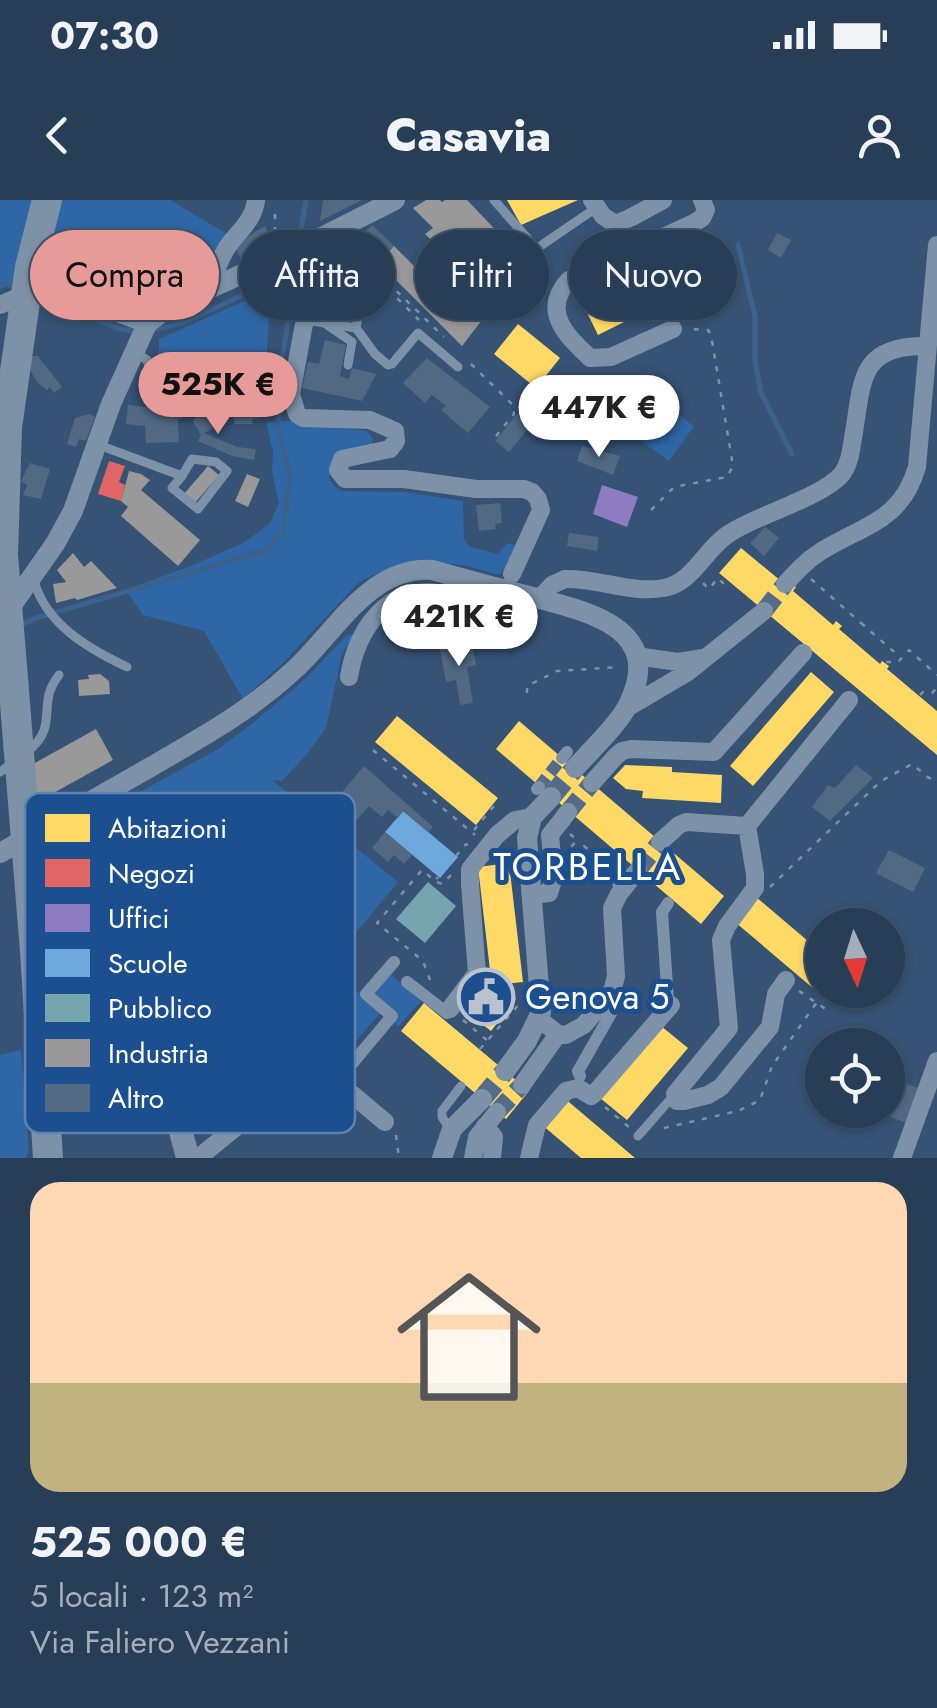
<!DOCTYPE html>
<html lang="it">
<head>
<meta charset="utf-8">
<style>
	:root { --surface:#283e57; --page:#344961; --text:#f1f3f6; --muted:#a5aeba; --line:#44576d; --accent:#e69b98 }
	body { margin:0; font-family:Jost,sans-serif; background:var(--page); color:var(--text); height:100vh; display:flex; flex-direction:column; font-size:38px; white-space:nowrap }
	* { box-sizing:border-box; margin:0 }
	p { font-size:32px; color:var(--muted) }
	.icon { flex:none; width:55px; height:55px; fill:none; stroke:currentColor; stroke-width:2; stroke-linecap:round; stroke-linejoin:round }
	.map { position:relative; height:958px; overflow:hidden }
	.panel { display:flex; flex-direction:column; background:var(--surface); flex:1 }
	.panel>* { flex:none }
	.top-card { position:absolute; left:30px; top:30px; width:878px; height:90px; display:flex; gap:20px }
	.needle { width:65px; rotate:176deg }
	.tools { position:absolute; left:805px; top:708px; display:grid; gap:20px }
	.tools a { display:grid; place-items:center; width:100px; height:100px; border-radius:50%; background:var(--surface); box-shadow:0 2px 8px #0004,0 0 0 2px var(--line); font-size:50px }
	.price { position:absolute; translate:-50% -85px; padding:0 22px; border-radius:35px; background:#fff; color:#222; font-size:32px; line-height:65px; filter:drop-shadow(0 2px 5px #0008) }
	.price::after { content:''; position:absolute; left:50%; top:60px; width:30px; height:22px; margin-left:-15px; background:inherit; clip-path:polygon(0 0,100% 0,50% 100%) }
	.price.current { background:var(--accent); color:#111 }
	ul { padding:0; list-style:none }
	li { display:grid; align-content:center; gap:20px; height:530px; padding:0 30px }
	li+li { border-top:2px solid var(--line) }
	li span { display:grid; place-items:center; height:310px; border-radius:30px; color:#555 }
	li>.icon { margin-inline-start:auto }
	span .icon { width:180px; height:180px; fill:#fffc; stroke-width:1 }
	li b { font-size:42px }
	.tag { padding:0 35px; border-radius:45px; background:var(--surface); box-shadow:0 2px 8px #0004,0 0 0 2px var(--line); font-size:35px; line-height:90px }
	.tag.current { background:var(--accent); color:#111 }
	.status { display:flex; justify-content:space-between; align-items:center; height:70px; padding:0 50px; background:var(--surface); direction:ltr }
	.status svg { height:28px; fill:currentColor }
	header { display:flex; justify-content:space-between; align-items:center; height:130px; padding:0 30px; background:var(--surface); font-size:45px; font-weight:800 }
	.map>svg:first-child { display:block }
</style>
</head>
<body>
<div class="status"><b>07:30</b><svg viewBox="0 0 49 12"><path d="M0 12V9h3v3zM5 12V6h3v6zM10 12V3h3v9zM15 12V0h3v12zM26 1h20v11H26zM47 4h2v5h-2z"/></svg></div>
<header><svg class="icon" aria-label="back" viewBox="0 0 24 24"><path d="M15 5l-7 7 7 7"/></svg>Casavia<svg class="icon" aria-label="person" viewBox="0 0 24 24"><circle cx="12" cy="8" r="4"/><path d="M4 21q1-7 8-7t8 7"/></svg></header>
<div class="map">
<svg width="937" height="958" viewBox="0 0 937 958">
	<rect width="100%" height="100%" fill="#365274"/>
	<path fill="#2f66a5" d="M0,0H170L227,34L205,76L150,116L61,82L32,79L0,89Z
		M271,89L266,166L176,193L169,182L158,180L159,139Z
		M622,175L694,226L669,261L597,210Z
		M291,221L367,231L373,239L372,249L334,258L329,278L335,287L343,291L405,292L463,301L464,339L470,347L498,354L507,343L515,345L506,367L499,375L468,366L422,361L400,364L375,374L358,383L283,463L243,499L204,431L143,415L125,390L193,365L245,342L270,323L279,303L272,272L273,252L266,222Z
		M355,434L342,454L326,528L307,554L282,581L272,580L398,682L241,872L116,766L203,658C194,652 184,648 172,649C127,650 150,699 116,699C115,680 121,657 101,648L31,680L36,649L218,549L254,522L305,479L347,435Z
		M389,773L421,801L398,827L371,794Z
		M354,789L382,811L341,858L315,836Z
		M21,850L29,951L26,958H0V855Z"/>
	<path fill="#ffd966" d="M507,0H578L521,25Z
		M711,34L728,69L676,93L659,58Z
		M631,71L650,109L598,135L579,96Z
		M518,124L560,158L536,188L494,154Z
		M741,348L787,386L791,382L796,387L793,391L833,425L836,421L842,426L839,429L880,464L882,461L889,466L887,469L937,511V555L719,373Z
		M811,472L834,492L753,586L730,566Z
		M397,516L498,598L476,625L375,542Z
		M519,521L724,696L701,724L496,549Z
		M625,565L672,567V572L722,575L721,603L642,598L643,591L626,589L613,578Z
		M509,663L523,782L504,784V790L516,799L491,831L465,811L491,779L478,667Z
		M756,697L822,753V790H835L827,800L735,722Z
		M424,803L529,891L506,919L401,831Z
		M661,826L688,848L627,920L600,898Z
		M563,897L635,958H581L541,924Z"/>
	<path fill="#e06666" d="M328,55L355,59L345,115L317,110Z
		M109,261L125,266L119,282L125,285L121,301L98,294Z"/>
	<path fill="#8e7cc3" d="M602,285L638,297L627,327L593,314Z"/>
	<path fill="#6fa8dc" d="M403,611L458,657L440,678L385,632Z"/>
	<path fill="#76a5af" d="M428,682L456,706L425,743L396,719Z"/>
	<path fill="#999" d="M426,0H440L442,2L445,0H467L530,66L500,94L465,56L454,62L425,34L433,28L413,8Z
		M394,46L430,82L450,61L492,107L462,146L378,62Z
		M208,266L219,275L195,303L184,294Z
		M129,271L141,274L150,280L141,290L200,340L178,366L121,316L128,307L121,301Z
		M247,274L260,279L248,307L235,301Z
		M73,353L84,367L91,361L117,388L77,400L75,398L56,403L53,384L66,382L57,370Z
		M100,474L109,481L110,494L79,496L78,480L89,479L88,475Z
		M96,529L113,560L41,600L24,569Z"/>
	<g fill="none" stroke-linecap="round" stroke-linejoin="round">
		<path stroke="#3b618d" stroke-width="5" d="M299,42L306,0
			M738,45L755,116V161L761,193L792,254
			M0,84H8L16,87
			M45,98L117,128L138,132
			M149,131L183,123L295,71
			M21,425L36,418L267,350L283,332L290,277L279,234L278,188L298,53"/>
	</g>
	<path fill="#526984" d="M323,0H362L320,21Z
		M372,25L394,46L378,62L356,41Z
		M265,26L274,43L242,61L234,45Z
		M777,33L791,40L781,58L768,50Z
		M325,140L346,145L340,176L349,179L352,168L376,174L362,201L302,188L308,162L319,164Z
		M30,156H38L62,187L54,193L50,187L47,190L37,182L28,166Z
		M427,158L490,207L468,233L441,210L446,206L432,195L425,203L403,183Z
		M259,191L263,203L256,206L260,218L252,219L253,224H235L228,201Z
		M195,201L196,205L191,214L178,219L179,242L146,243L145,226L126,224L128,205L144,207L178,205Z
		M209,207L216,227L204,233L237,247L256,249L254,260L232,256L198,241L201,235L193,222L198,211Z
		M89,214L95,217L86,241L79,239L76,247L67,244L75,218Z
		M517,214L531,225L509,252L495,241Z
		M582,246L620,256L613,275L577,261Z
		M30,263L50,269L41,299L23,295L27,285L21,281Z
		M500,303L502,323L495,324L496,329L479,331L476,305Z
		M765,327L779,338L764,356L750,343Z
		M569,333L599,337L597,351L567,346Z
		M472,443L476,465L467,467L473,503L460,505L456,480L446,482L440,449Z
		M856,565L873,578L830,621L812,607L828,585L835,588Z
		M364,566L433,627L428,632L403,611L398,618L388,610L382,617L369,606L355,622L348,616L341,624L326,611Z
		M385,632L412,655L404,664L394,655L388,662L372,648Z
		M889,650L925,668L913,692L876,673Z
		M888,866L907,871L904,883L919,888L906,923L891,917L895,906L888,903Z"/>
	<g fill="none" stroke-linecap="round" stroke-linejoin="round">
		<path stroke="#546c89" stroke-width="12" stroke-dasharray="12 6" stroke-linecap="butt" d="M539,587L562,558"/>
		<path stroke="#546c89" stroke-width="18" stroke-dasharray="18 9" stroke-linecap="butt" d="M764,411L785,384
			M568,612L592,583
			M638,670L660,642
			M497,912L522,885"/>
		<path stroke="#546c89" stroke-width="20" stroke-dasharray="20 10" stroke-linecap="butt" d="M551,597L575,568
			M482,899L505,871"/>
		<path stroke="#7d92a8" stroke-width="2.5" stroke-dasharray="5 8" stroke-linecap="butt" d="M275,14V38
			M350,45L362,57
			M348,47L359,60
			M378,73L444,137
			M379,80L419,120
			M471,164L512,204L514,214L492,241
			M651,310L674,287L727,277L733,266L711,135L708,130L690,129
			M811,379L861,423
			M703,383L709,389L718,378L724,384
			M861,423L900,457
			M886,462H898L909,450L937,475
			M527,493V486L557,471L620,467
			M920,495L923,492L932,493L937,488
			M373,550L475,635
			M474,630L499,600
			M570,634L577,640L570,648L577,654L584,646L609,667
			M456,656L466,644L468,645
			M437,682L442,684L453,673
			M770,687L881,581L912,564L929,578L937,579
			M430,780L423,761L377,723L422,670L435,681L438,677
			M799,791L830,812
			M463,820L488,841
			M480,849L521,802
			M605,907L630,928
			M664,928L738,911L760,900L772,866L817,802
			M396,935L399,958"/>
		<path stroke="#7d92a8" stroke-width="9" d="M494,0L535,47H539L596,8
			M306,120L356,128L367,68
			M326,124L352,142L348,165
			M356,128L375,154L388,165L392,164L418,133L458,167
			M136,153L147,160L157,196C180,205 233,182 258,175
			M99,245L182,276L192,259L216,262L227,271L198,309L172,288L182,276
			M34,380C45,424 89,449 127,467
			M27,552C61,525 35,505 59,475
			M0,572L15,561
			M618,691L616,678L622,668
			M446,923L442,917V911L461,886
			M638,936L675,894
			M196,958C192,945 172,880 176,871C177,869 179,868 181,866L187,867L219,893"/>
		<path stroke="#7d92a8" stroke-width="12" d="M562,558L567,552
			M537,589L539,587
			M407,782L447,813L450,809
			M667,810L668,801L662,712L668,703
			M580,876L578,871L581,866L618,801L612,792
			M330,890L392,816L366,794L394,762"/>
		<path stroke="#7d92a8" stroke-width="18" d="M592,0L603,16L615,24L630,18L663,0
			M320,38L291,194L297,214L303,218L370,220L395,231L396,241L390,249L342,259L338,270L345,279H404L476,289H524L532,292L538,299L541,310L512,374
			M211,88C214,75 219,61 226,49C237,32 254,21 256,0
			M0,105L37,89L59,91L147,124
			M673,129L611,157L590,158C567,136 540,111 569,80L694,23L702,18L706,10L702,0
			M785,384C796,372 806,361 820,352C863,325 901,322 917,267L937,45
			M539,399L552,385L565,379C598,378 631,394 664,388C692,383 705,350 727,335C757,314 820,299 842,274C850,263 851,250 853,238C863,182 857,145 927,146
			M469,400L493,409L501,407L503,402
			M636,456L678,462L703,458
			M349,477C356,435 380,393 428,392C441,392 454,397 466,401L470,397L474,382
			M627,508L688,472L764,411
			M592,583L616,556L622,551L631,549L714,552L803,453
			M747,626L755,674V688L727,726L721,740L729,828L675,894L677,901H684L708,895L721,887L770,827L776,794L786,780
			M660,642L679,625L686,622L747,626L849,500
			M532,695L549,693L554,677L550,635L568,612
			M450,809L477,773L470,684V669L497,635L515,620L532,617
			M121,822L150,820L157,825L170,902L185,958
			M558,834L566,835L584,825L612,792L616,776L612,708L619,694L638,670
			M522,885L558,834L539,819
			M485,926L494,937L492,958
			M198,958L262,906L330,890L344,891L353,895L385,922
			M473,958L477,937L497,912
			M529,958L537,925L566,891L578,888L591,896L595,893L671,805
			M902,958L937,861"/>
		<path stroke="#7d92a8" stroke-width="20" d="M5,415L55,344L73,311L111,204L147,124L161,113L194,96L320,38L395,0
			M0,653C49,625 98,597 147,569C199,539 250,511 294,470C335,433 369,366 432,370C464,379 497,388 529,396C583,411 666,425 629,503C620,523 590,551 575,568
			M505,871L527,841L541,812L527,638L532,617L551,597
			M442,958L452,929L482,899"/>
		<path stroke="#7e92a7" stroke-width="30" d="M47,0L30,67L7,227L3,355L35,751L48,958"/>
	</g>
	<defs>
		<g id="civic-ring" transform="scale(2.875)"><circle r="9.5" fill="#1b4f8f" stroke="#b9c2ce" stroke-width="1.5"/><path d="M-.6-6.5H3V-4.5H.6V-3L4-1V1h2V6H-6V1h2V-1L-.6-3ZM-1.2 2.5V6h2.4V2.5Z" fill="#b9c2ce"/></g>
	</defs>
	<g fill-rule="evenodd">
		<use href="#civic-ring" x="486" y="797"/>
	</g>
	<g text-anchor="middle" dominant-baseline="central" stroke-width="10" stroke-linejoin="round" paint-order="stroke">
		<g font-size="35" fill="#fff" stroke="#1b4f8f" text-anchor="start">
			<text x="525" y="797">Genova 5</text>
		</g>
		<g font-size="38" letter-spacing="2.5" fill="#fff" stroke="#1b4f8f">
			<text x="588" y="666">TORBELLA</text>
		</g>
	</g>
	<rect x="25" y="593" width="330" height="340" rx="15" fill="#1b4f8f" stroke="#5f84b1" stroke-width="2.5"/>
	<rect x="45" y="614" width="45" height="28" fill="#ffd966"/>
	<rect x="45" y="659" width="45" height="28" fill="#e06666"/>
	<rect x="45" y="704" width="45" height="28" fill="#8e7cc3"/>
	<rect x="45" y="749" width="45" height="28" fill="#6fa8dc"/>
	<rect x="45" y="794" width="45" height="28" fill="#76a5af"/>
	<rect x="45" y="839" width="45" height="28" fill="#999"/>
	<rect x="45" y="884" width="45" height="28" fill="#526984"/>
	<g font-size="28" fill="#fff">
		<text x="108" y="638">Abitazioni</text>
		<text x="108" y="683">Negozi</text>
		<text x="108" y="728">Uffici</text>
		<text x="108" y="773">Scuole</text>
		<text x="108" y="818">Pubblico</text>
		<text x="108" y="863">Industria</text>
		<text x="108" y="908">Altro</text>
	</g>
</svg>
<div class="tools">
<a><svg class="needle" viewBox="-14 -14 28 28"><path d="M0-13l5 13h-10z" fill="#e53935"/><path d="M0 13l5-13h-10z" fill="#a5aeba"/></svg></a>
<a><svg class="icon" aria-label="locate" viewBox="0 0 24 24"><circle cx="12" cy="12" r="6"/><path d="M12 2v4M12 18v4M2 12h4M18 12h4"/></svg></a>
</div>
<b class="price current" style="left:218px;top:237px">525K €</b>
<b class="price" style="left:599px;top:260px">447K €</b>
<b class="price" style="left:459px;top:469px">421K €</b>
<div class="top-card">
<a class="tag current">Compra</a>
<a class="tag">Affitta</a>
<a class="tag">Filtri</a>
<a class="tag">Nuovo</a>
</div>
</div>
<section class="panel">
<ul>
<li><span style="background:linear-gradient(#ffd9b3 65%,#c2b280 0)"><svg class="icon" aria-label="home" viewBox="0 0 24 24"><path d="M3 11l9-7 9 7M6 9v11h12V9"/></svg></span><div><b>525 000 €</b><p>5 locali · 123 m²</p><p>Via Faliero Vezzani</p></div></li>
</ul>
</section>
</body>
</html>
